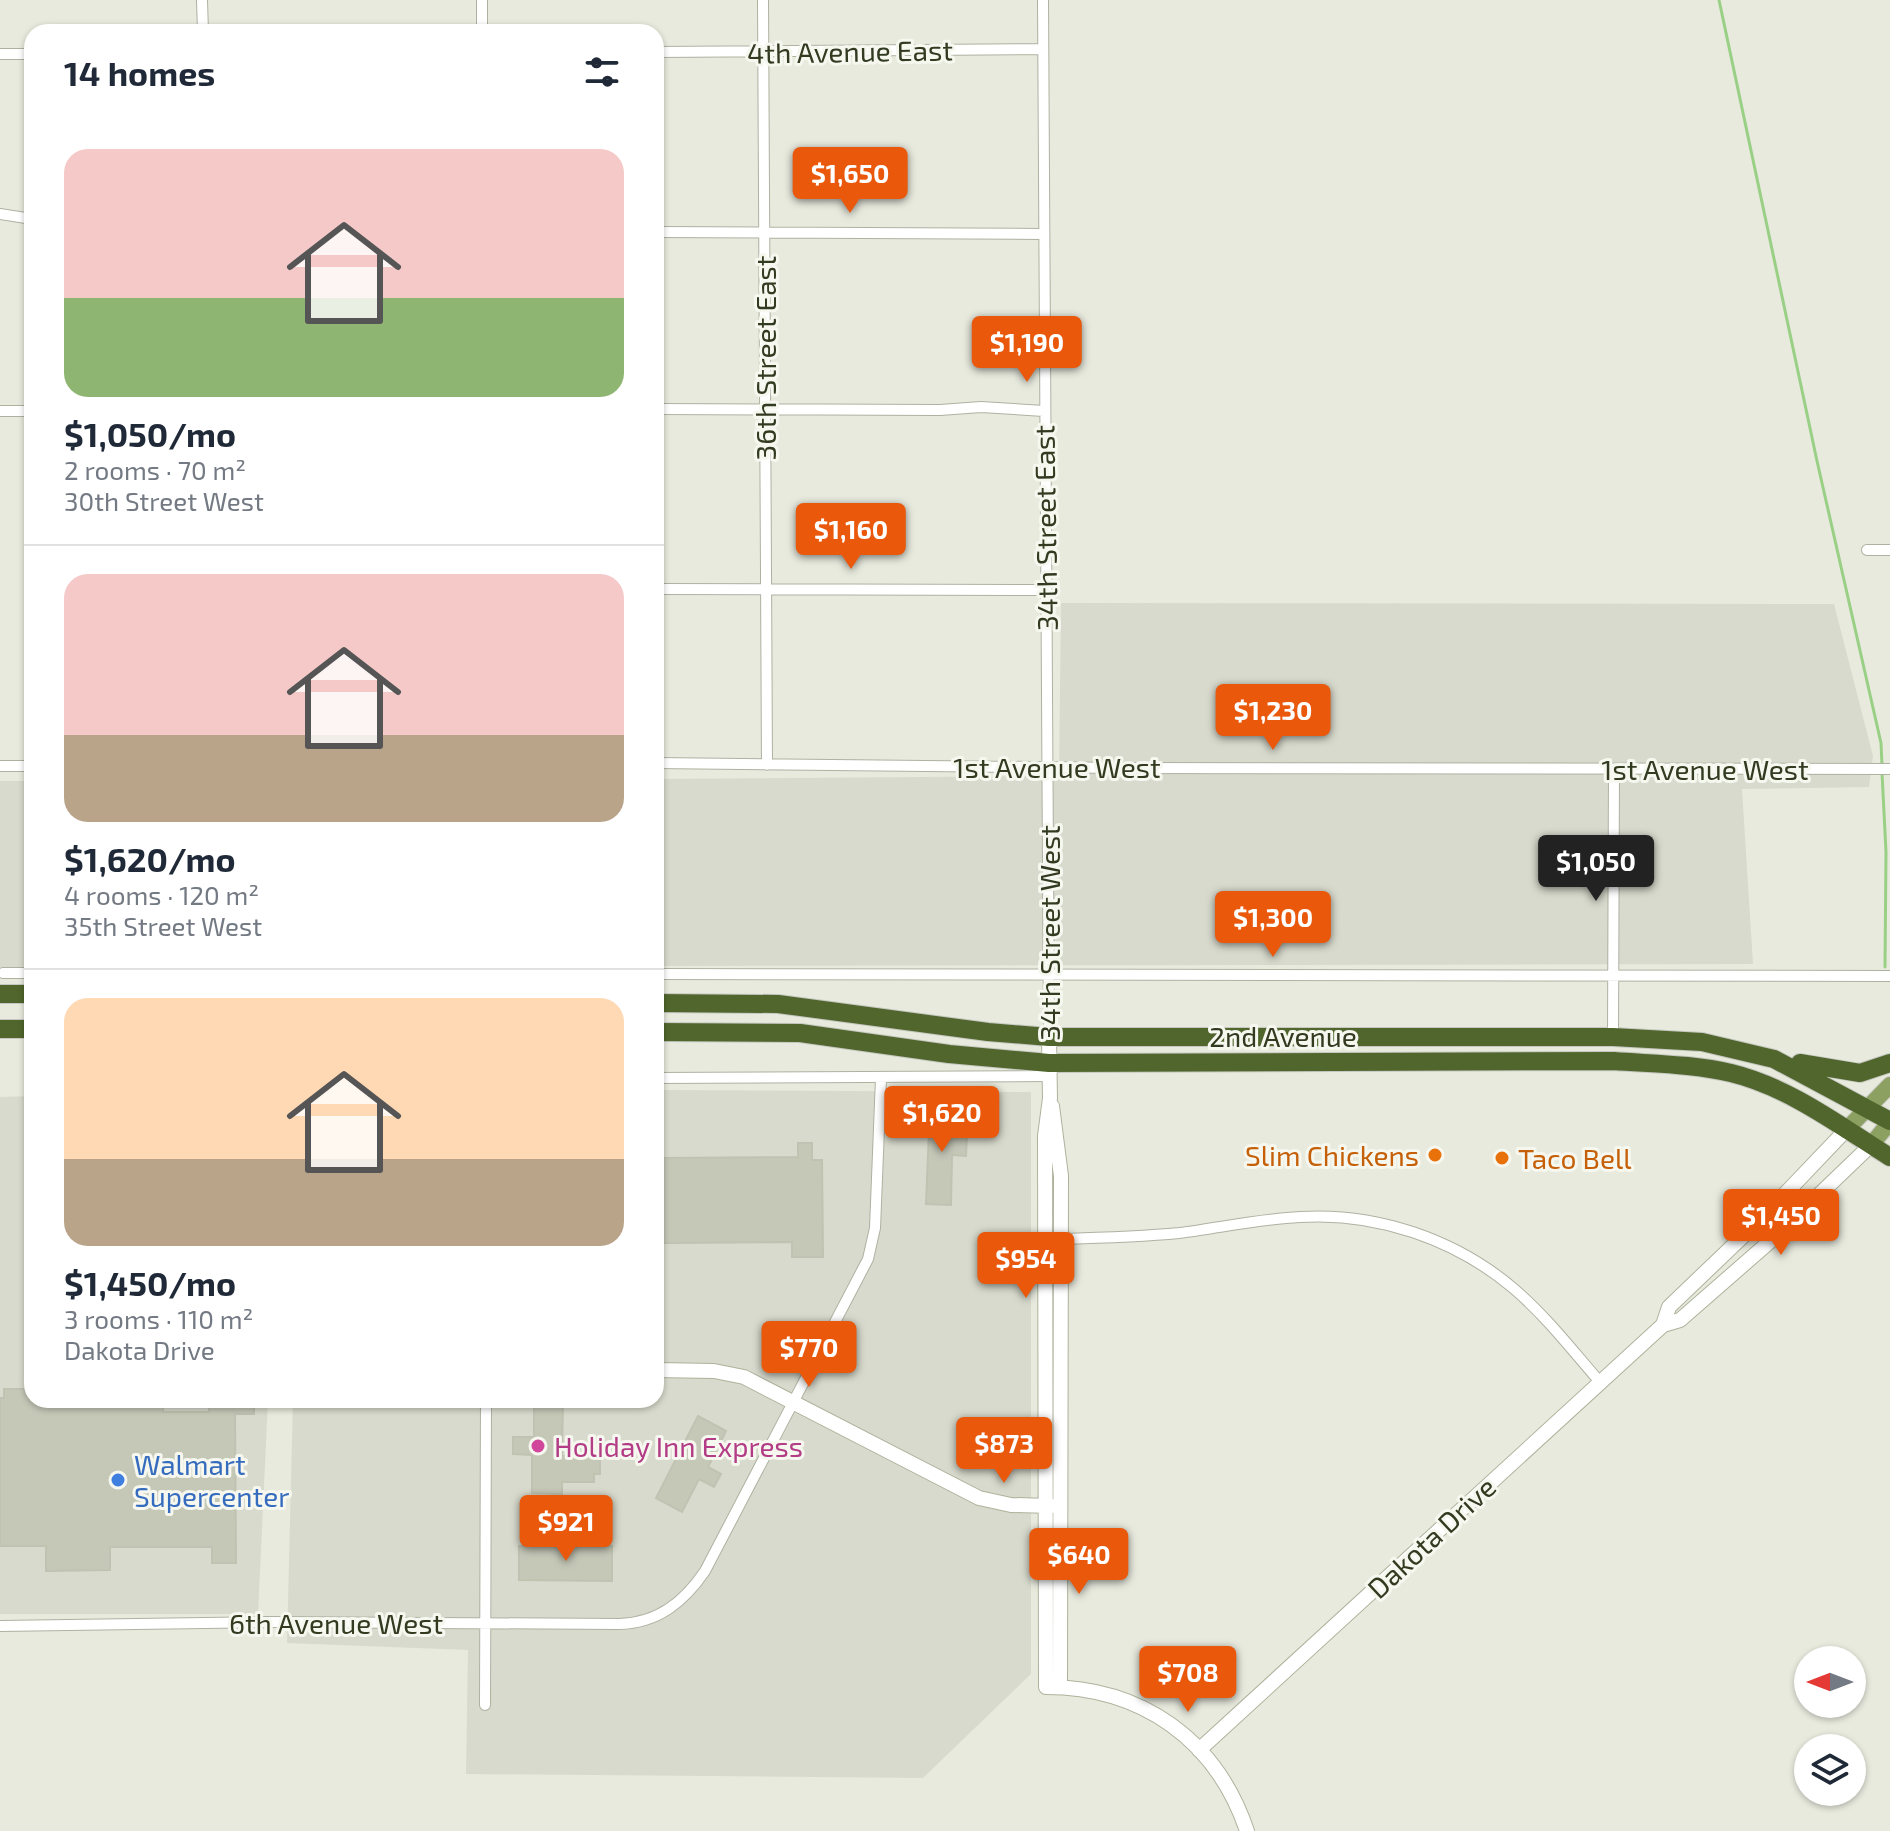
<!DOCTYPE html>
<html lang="en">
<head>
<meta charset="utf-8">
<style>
	:root { --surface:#fff; --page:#f2f2f3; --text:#1f2937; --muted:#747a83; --line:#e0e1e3; --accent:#ea580c }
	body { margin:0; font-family:"Exo 2",sans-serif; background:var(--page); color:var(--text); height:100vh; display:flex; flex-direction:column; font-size:30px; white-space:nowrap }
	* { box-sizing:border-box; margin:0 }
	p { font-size:26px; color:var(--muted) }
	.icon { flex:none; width:44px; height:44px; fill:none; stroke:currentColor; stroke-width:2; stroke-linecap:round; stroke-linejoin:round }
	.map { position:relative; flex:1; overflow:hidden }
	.panel { position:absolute; left:24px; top:24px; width:640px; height:1384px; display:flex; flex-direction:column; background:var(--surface); border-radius:24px; box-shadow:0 2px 6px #0004 }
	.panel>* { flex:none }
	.needle { width:52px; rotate:270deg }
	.fabs { position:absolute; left:1794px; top:1646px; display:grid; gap:16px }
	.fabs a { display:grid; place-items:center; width:72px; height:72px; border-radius:50%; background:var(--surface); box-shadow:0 2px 6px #0004; font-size:40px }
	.price { position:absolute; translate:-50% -68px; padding:0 18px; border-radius:8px; background:var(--accent); color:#fff; font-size:26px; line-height:52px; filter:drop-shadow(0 2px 4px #0008) }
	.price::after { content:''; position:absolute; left:50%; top:48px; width:24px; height:18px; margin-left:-12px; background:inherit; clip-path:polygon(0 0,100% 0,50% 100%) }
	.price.current { background:#222; color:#fff }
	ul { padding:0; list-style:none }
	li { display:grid; align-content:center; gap:16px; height:424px; padding:0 40px }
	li+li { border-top:2px solid var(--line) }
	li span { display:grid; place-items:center; height:248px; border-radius:24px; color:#555 }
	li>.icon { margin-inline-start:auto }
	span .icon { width:144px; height:144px; fill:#fffc; stroke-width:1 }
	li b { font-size:34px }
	h2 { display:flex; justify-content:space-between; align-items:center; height:96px; padding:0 40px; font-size:34px }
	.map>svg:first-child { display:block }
</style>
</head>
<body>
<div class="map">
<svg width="1890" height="1831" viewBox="0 0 1890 1831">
	<rect width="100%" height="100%" fill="#e8eade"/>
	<path fill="#d8dacd" d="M1061,603L1834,604L1873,756L1869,787L1742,789L1753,964L656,966V779L1059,776Z
		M0,781H32V967H0Z
		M656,1090L1031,1092V1674L923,1778L466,1774L468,1650L287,1643L293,1400H656Z
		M32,1096V1400H268L258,1614H0V1097Z"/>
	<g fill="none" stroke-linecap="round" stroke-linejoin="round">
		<path stroke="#99d085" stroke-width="3" d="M1719,0L1817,461L1881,743L1882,765
			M1882,773L1886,852L1885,967"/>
	</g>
	<path fill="#c5c8b7" stroke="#c0c3b1" stroke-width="2" d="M930,1105L954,1106V1134H967L966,1156L952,1155L951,1205L926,1204Z
		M798,1143H812V1160H822L823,1257H792V1242L664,1243V1158L798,1157Z
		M4,1389H32V1400H163V1412H209V1400H254V1414H235L236,1563H212V1547H110V1570L46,1571V1546H0V1398H4Z
		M534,1400H563L562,1456H600V1474H594V1482H562V1494L532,1493V1455L513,1454V1437H534Z
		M698,1416L726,1431L708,1467L721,1474L714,1487L699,1479L682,1512L656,1498Z
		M519,1546H612V1581L519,1580Z"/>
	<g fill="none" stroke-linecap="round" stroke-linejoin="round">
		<g stroke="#aeb2a1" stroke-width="12">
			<path id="street" d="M202,0L203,32
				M763,0L767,765
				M1043,0L1049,1037
				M482,32V0
				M656,52L1043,49
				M0,54H32
				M0,214L32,219
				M656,232L1043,234
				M656,409L940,410L981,407L1044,411
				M0,411H32
				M1867,550H1890
				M656,589L1046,590
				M656,763L1122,768L1890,769
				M0,766H32
				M3,973H32
				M656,974L1890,976
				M1613,1037L1614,769
				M656,1078L1050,1076
				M1058,1239C1098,1238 1139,1237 1179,1233C1219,1228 1259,1219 1300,1217C1376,1212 1455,1239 1513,1288C1546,1316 1572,1350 1600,1382
				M0,1626L268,1622L619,1624C658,1623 684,1602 705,1571L868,1259L875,1228L881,1078
				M485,1705L486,1400"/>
		</g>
		<g stroke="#adb39b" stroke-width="16">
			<path id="secondary" d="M1049,1037L1050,1098L1045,1136L1046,1687C1141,1687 1216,1739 1247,1831
				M1052,1106L1061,1176L1060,1687
				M1663,1325L1669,1307L1762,1218L1846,1130
				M656,1370L714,1371L744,1377L979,1498L1011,1505L1052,1506
				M1199,1750L1663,1325L1680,1320L1775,1237L1871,1145"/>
		</g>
		<g stroke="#c6c8c1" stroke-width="18">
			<path id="primary" d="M1846,1130L1890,1085
				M1871,1145L1890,1122"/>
		</g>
		<g stroke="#c6c8c1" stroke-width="20">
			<path id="highway" d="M0,994H32
				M656,1003L778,1004L988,1032L1049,1037H1613L1702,1042L1774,1059L1890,1121
				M0,1029H32
				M656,1032L800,1033L949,1054L1049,1063L1614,1061C1653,1064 1693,1064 1731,1073C1789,1087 1840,1126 1890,1157
				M1800,1063L1860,1073L1890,1063"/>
		</g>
		<use href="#street" stroke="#fff" stroke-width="10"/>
		<use href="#secondary" stroke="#fff" stroke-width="14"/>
		<use href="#primary" stroke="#8ca062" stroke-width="16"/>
		<use href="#highway" stroke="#50662c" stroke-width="18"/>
	</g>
	<g fill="#e8710a" stroke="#f6f7ef" stroke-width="3">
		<circle cx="1435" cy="1155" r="8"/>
		<circle cx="1502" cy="1158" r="8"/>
	</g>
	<circle fill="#d1479c" stroke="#f6f7ef" stroke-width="3" cx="538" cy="1446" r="8"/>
	<circle fill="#3f7fe0" stroke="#f6f7ef" stroke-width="3" cx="118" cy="1480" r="8"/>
	<g text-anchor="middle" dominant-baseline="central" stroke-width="6" stroke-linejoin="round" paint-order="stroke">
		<g font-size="28" fill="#323a20" stroke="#f6f7ef">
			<text transform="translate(850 51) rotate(-1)">4th Avenue East</text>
			<text transform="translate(765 358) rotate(-90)">36th Street East</text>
			<text transform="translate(1045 528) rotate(-91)">34th Street East</text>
			<text x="1057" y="767">1st Avenue West</text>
			<text x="1705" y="769">1st Avenue West</text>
			<text transform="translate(1049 933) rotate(-90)">34th Street West</text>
			<text x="1283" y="1036">2nd Avenue</text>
			<text transform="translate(1431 1537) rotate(-43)">Dakota Drive</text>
			<text x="336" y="1623">6th Avenue West</text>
		</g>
		<g font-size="28" fill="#c56008" stroke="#f6f7ef" text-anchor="end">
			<text x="1419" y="1155">Slim Chickens</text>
			<text x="1518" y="1158" text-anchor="start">Taco Bell</text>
		</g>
		<g font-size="28" fill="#b23c85" stroke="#f6f7ef" text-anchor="start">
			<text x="554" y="1446">Holiday Inn Express</text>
		</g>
		<g font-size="28" fill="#366cbe" stroke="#f6f7ef" text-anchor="start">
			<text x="134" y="1464">Walmart<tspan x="134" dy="32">Supercenter</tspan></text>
		</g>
	</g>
</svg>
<div class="fabs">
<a><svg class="needle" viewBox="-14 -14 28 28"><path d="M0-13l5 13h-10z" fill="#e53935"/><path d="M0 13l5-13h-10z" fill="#747a83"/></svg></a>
<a><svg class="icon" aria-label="layers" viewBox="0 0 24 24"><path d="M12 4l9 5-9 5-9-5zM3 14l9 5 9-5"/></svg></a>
</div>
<b class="price" style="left:850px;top:215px">$1,650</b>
<b class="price" style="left:1027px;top:384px">$1,190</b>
<b class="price" style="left:851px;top:571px">$1,160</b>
<b class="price" style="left:1273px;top:752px">$1,230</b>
<b class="price current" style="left:1596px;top:903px">$1,050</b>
<b class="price" style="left:1273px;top:959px">$1,300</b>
<b class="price" style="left:942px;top:1154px">$1,620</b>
<b class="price" style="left:1781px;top:1257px">$1,450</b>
<b class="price" style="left:1026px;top:1300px">$954</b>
<b class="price" style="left:809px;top:1389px">$770</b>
<b class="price" style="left:1004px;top:1485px">$873</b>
<b class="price" style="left:566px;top:1563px">$921</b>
<b class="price" style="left:1079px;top:1596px">$640</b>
<b class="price" style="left:1188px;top:1714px">$708</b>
<section class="panel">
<h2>14 homes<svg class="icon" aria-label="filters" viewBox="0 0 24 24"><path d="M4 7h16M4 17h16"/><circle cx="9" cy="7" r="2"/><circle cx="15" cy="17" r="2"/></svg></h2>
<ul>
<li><span style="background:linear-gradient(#f6c9c9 60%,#8fb573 0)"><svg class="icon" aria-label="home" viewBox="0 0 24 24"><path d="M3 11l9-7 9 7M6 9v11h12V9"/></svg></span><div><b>$1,050/mo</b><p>2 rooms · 70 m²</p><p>30th Street West</p></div></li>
<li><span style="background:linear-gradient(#f6c9c9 65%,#b9a48a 0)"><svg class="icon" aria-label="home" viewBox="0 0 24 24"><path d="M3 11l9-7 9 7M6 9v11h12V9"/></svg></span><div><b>$1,620/mo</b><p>4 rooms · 120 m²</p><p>35th Street West</p></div></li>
<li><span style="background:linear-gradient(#ffd9b3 65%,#b9a48a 0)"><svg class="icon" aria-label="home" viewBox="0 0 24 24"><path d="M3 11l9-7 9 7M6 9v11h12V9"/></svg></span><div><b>$1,450/mo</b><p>3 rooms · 110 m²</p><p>Dakota Drive</p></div></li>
</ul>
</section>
</div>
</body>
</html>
